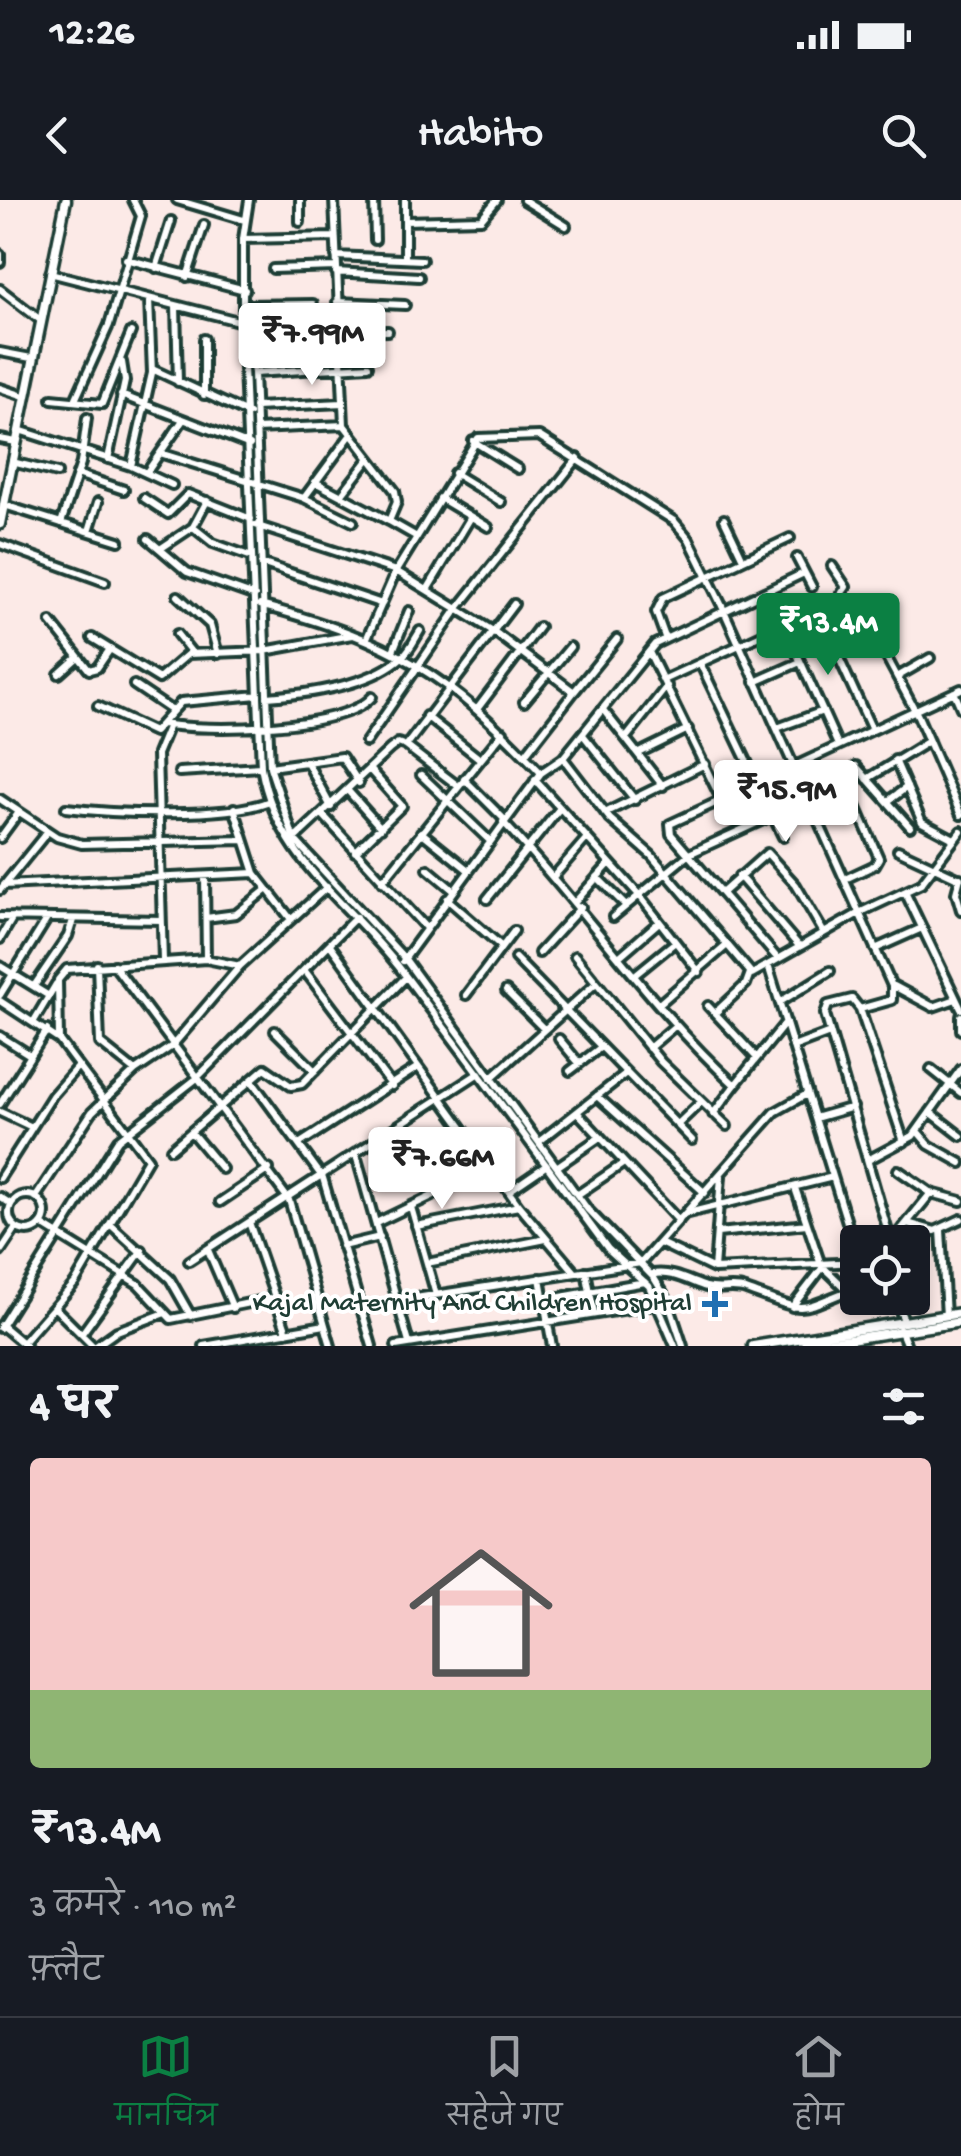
<!DOCTYPE html>
<html lang="hi">
<head>
<meta charset="utf-8">
<style>
	:root { --surface:#171b24; --page:#20242c; --text:#f1f3f6; --muted:#9ea1a6; --line:#363941; --accent:#0b8043 }
	body { margin:0; font-family:"Gochi Hand","Playpen Sans Deva",sans-serif; background:var(--page); color:var(--text); height:100vh; display:flex; flex-direction:column; font-size:38px; white-space:nowrap }
	* { box-sizing:border-box; margin:0 }
	p { font-size:32px; color:var(--muted) }
	.icon { flex:none; width:55px; height:55px; fill:none; stroke:currentColor; stroke-width:2; stroke-linecap:round; stroke-linejoin:round }
	.map { position:relative; height:1146px; overflow:hidden }
	.drawer { display:flex; flex-direction:column; background:var(--surface); flex:1 }
	.drawer>* { flex:none }
	.controls { position:absolute; left:840px; top:1025px; display:grid; gap:20px }
	.controls a { display:grid; place-items:center; width:90px; height:90px; border-radius:10px; background:var(--surface); box-shadow:0 5px 15px #0003; font-size:50px }
	.price { position:absolute; translate:-50% -85px; padding:0 22px; border-radius:10px; background:#fff; color:#222; font-size:32px; line-height:65px; filter:drop-shadow(0 2px 5px #0008) }
	.price::after { content:''; position:absolute; left:50%; top:60px; width:30px; height:22px; margin-left:-15px; background:inherit; clip-path:polygon(0 0,100% 0,50% 100%) }
	.price.on { background:var(--accent); color:#fff }
	ul { padding:0; list-style:none }
	li { display:grid; align-content:center; gap:20px; height:530px; padding:0 30px }
	li+li { border-top:2px solid var(--line) }
	li span { display:grid; place-items:center; height:310px; border-radius:10px; color:#555 }
	li>.icon { margin-inline-start:auto }
	span .icon { width:180px; height:180px; fill:#fffc; stroke-width:1 }
	li b { font-size:42px }
	h2 { display:flex; justify-content:space-between; align-items:center; height:120px; padding:0 30px; font-size:42px }
	.status { display:flex; justify-content:space-between; align-items:center; height:70px; padding:0 50px; background:var(--surface); direction:ltr }
	.status svg { height:28px; fill:currentColor }
	header { display:flex; justify-content:space-between; align-items:center; height:130px; padding:0 30px; background:var(--surface); font-size:45px; font-weight:600 }
	.dock { display:flex; justify-content:space-around; align-items:center; height:140px; border-top:2px solid var(--line); background:var(--surface); font-size:28px; color:var(--muted) }
	.dock a { display:grid; justify-items:center; gap:5px }
	.dock .on { color:var(--accent) }
	.map>svg:first-child { display:block }
</style>
</head>
<body>
<div class="status"><b>12:26</b><svg viewBox="0 0 49 12"><path d="M0 12V9h3v3zM5 12V6h3v6zM10 12V3h3v9zM15 12V0h3v12zM26 1h20v11H26zM47 4h2v5h-2z"/></svg></div>
<header><svg class="icon" aria-label="back" viewBox="0 0 24 24"><path d="M15 5l-7 7 7 7"/></svg>Habito<svg class="icon" aria-label="search" viewBox="0 0 24 24"><circle cx="10" cy="10" r="6"/><path d="M15 15l6 6"/></svg></header>
<div class="map">
<svg width="961" height="1146" viewBox="0 0 961 1146">
	<rect width="100%" height="100%" fill="#fceae7"/>
	<filter id="ink" filterUnits="userSpaceOnUse"><feTurbulence type="fractalNoise" baseFrequency=".01" numOctaves="2"/><feDisplacementMap in="SourceGraphic" scale="20" xChannelSelector="R" yChannelSelector="G"/><feConvolveMatrix kernelMatrix="1 2 1 2 8 2 1 2 1" color-interpolation-filters="sRGB"/></filter>
	<g filter="url(#ink)">
		<g fill="none" stroke-linecap="round" stroke-linejoin="round">
			<g stroke="#1f3d34" stroke-width="14">
				<path id="minor" d="M177,0L244,20
					M249,0L243,39V143L261,567C278,662 347,699 402,771C471,863 540,956 608,1049L649,1086L675,1146
					M300,0V22
					M334,0L344,225L395,291L397,302L389,321L417,337
					M374,0L375,40
					M405,0V59
					M524,0L566,26
					M405,21L481,19L497,0
					M243,39L335,37
					M0,54V62
					M336,56L422,60
					M126,59L245,90
					M156,68L171,21
					M273,69L336,67
					M336,72L419,77
					M50,73L246,123
					M187,77L204,25
					M0,89L39,119
					M337,102L405,105
					M246,105L313,104
					M176,106L178,182
					M247,129L254,173L270,567L294,639L405,759L588,1010L654,1078L668,1101L683,1146
					M339,132L388,131
					M250,143L339,135
					M0,152L31,158
					M152,169L249,214
					M254,173L368,166
					M0,188L24,196
					M121,195L250,245
					M204,195V139
					M76,198L109,125L141,16L133,0
					M52,199L102,204L131,132
					M255,207L343,203
					M256,229L344,225
					M19,230L131,266L172,285
					M0,239L16,242
					M473,241L518,269
					M163,254L304,298L353,322
					M108,259L125,181L122,162
					M12,262L57,273
					M131,266L152,173L149,99
					M147,272L183,220
					M454,273L501,302
					M77,274L124,290
					M315,282L389,321
					M341,295L369,259
					M144,298L168,314L188,294L251,319
					M304,298L349,237
					M440,298L488,327
					M4,305L119,341
					M724,319L743,359
					M61,323L81,263L87,218
					M255,325L396,371L493,431L574,492L525,555
					M193,327L213,343L252,357
					M89,331L98,302
					M148,339L187,372L255,396
					M0,344L105,382
					M160,349L193,327L207,301
					M797,358L812,387
					M261,363L382,404
					M427,390L471,317
					M178,396L210,425L218,454
					M260,405C394,441 447,473 541,573L403,761
					M817,410L872,530
					M51,422L89,470L97,468L110,449
					M784,425L838,545
					M177,434L192,453
					M665,437L656,412L663,398L790,338
					M92,438L159,479L188,454L264,451L352,435
					M366,440L396,371L478,238L539,236L674,321L689,339L722,406L892,786V800L860,809L852,799L828,805L825,814L891,1042
					M880,445L918,516L961,615
					M393,451L409,411
					M650,454L720,597
					M700,463L783,637
					M59,474L78,457
					M897,477L930,458
					M665,479L836,401L846,387L832,366
					M755,482L800,462
					M134,485L171,510
					M574,492L617,439
					M954,492L961,508
					M267,497C308,494 370,486 402,457C410,450 415,439 420,431
					M524,502L570,447
					M98,506L154,532L181,502L258,495
					M478,508L539,427
					M604,511L663,586
					M426,516L480,559
					M163,524C206,532 343,530 372,497
					M777,528L823,511
					M584,536L635,600
					M626,538L667,486
					M366,542L458,408L578,258
					M406,546L458,586
					M639,553L688,529
					M563,558L655,444L804,373
					M895,560L922,622L954,639
					M308,564L331,607
					M856,566L910,627
					M270,567L342,557L359,583
					M179,572L261,567
					M541,573L563,558L610,619L651,655L752,774L859,713L921,684L961,631
					M421,575L489,640
					M464,579L505,620
					M867,579L929,541
					M535,580L639,695L699,772
					M349,592L381,628
					M0,599L57,637L82,644L243,640
					M808,600L860,572
					M888,601L907,587
					M66,608C115,614 223,618 267,602
					M234,608L255,673L290,718
					M605,613L705,564
					M323,615L426,728
					M503,622C584,707 649,806 735,885L786,822
					M421,632L467,669
					M0,638L19,612
					M293,640L390,549L398,543L406,546L514,404
					M898,650L960,679
					M355,652L402,606L370,570
					M428,669L453,690
					M554,676L586,639
					M739,676L799,746
					M205,677L206,759
					M597,677L626,706
					M960,678L956,693L961,710
					M845,679L875,665L879,658L846,583
					M382,682L503,532
					M4,685L255,673
					M0,690L47,632
					M723,692L767,653L796,685L824,733
					M906,694L961,809
					M447,699L502,747
					M487,699L560,608
					M576,701L609,664
					M0,717L161,720
					M613,717L689,654L772,616
					M206,718L236,714L266,690
					M0,739L13,717
					M331,746L519,1006L574,1071
					M875,749L922,728
					M539,753L581,707
					M621,755L658,723
					M575,756L661,862L727,926
					M515,758L692,940
					M778,759L671,634L670,624L961,489
					M163,761L157,554L169,525
					M97,765L100,843L135,871
					M114,765L289,1000L331,1146
					M768,765L858,1058
					M0,766L49,796
					M305,771L392,886
					M636,774L674,743
					M34,786L68,736L73,720
					M894,786L933,807L956,799
					M506,791L544,829
					M0,795L47,719
					M466,795L514,731
					M0,801L59,840L148,959L75,1083L24,1141
					M780,802L830,771
					M659,804L726,746
					M708,806L756,857
					M860,809L904,942
					M715,813L746,784L750,773
					M961,816V830
					M34,821L56,784
					M275,831L315,871
					M0,836L30,855
					M59,839L58,780L67,769L206,759L240,766
					M559,839L579,863
					M793,847L830,833
					M649,848L676,825
					M931,869L961,893
					M570,871L601,847
					M491,878L596,783
					M251,880L323,978L372,1146
					M597,896L705,993
					M0,904L47,830
					M0,912L32,927
					M577,912L679,1021
					M930,912L961,936
					M713,914L735,885
					M815,918L853,907
					M677,925L701,902
					M917,931L929,945L961,963
					M191,932L222,969
					M540,941L625,874
					M299,944L418,867
					M171,949L265,868L291,886L302,884L406,777
					M356,955L409,1143
					M868,960L913,936L961,869
					M558,966L600,937
					M898,970L931,993L961,1001
					M0,978L52,896L78,866
					M795,988L821,1065L848,1091
					M509,991L547,965
					M9 1013a18 18 0 1 1 36 0a18 18 0 1 1-36 0Z
					M577,995L624,963
					M0,997L11,1004
					M36,997L92,912L135,871L172,846L240,766L327,687
					M220,1002L269,969
					M411,1007L436,1095
					M688,1013L833,977
					M376,1023L492,967
					M907,1023L935,1031L961,1019
					M41,1024L138,1084L171,1119L274,1098
					M111,1025L170,1079L191,1116
					M250,1025L287,1132
					M416,1026L519,1006
					M941,1030L946,1116
					M718,1033L807,1024
					M892,1041L931,993
					M660,1043L714,1069L858,1062
					M342,1046L380,1037
					M208,1050L233,1108
					M0,1052L16,1028
					M189,1061L479,873
					M427,1063L546,1039
					M714,1069L721,976
					M586,1071L594,1113
					M653,1074C672,1071 688,1081 706,1087C720,1091 733,1085 746,1090C812,1114 793,1112 858,1087
					M540,1078L552,1146
					M894,1098L905,1122
					M544,1100L645,1082
					M396,1101L641,1063L775,912L807,894
					M792,1107L823,1067
					M55,1108L93,1146
					M1,1125L26,1146
					M0,1128L118,940L196,879L356,717
					M900,1129L907,1146
					M83,1132L142,1050
					M96,1146L117,1131L165,1113
					M204,1146L325,1125
					M396,1146L659,1104"/>
			</g>
			<g stroke="#1f3d34" stroke-width="15">
				<path id="major" d="M0,324L66,0
					M753,1146L961,1113
					M804,1146L961,1122"/>
			</g>
			<use href="#minor" stroke="#fff" stroke-width="6"/>
			<use href="#major" stroke="#fff" stroke-width="8"/>
		</g>
	</g>
	<path fill="#1f6fb2" stroke="#fff" stroke-width="4" d="M710 1089h10v10h10v10h-10v10h-10v-10h-10v-10h10z"/>
	<g text-anchor="middle" dominant-baseline="central" stroke-width="8" stroke-linejoin="round" paint-order="stroke">
		<g font-size="28" fill="#1f3d34" stroke="#fff" text-anchor="end">
			<text x="692" y="1104">Kajal Maternity And Children Hospital</text>
		</g>
	</g>
</svg>
<div class="controls">
<a><svg class="icon" aria-label="locate" viewBox="0 0 24 24"><circle cx="12" cy="12" r="6"/><path d="M12 2v4M12 18v4M2 12h4M18 12h4"/></svg></a>
</div>
<b class="price" style="left:312px;top:188px">₹7.99M</b>
<b class="price on" style="left:828px;top:478px">₹13.4M</b>
<b class="price" style="left:786px;top:645px">₹15.9M</b>
<b class="price" style="left:442px;top:1012px">₹7.66M</b>
</div>
<section class="drawer">
<h2>4 घर<svg class="icon" aria-label="filters" viewBox="0 0 24 24"><path d="M4 7h16M4 17h16"/><circle cx="9" cy="7" r="2"/><circle cx="15" cy="17" r="2"/></svg></h2>
<ul>
<li><span style="background:linear-gradient(#f6c9c9 75%,#8fb573 0)"><svg class="icon" aria-label="home" viewBox="0 0 24 24"><path d="M3 11l9-7 9 7M6 9v11h12V9"/></svg></span><div><b>₹13.4M</b><p>3 कमरे · 110 m²</p><p>फ़्लैट</p></div></li>
</ul>
</section>
<nav class="dock">
<a class="on"><svg class="icon" aria-label="map" viewBox="0 0 24 24"><path d="M3 6l6-2 6 2 6-2v14l-6 2-6-2-6 2zM9 4v14M15 6v14"/></svg>मानचित्र</a>
<a><svg class="icon" aria-label="saved" viewBox="0 0 24 24"><path d="M7 4h10v16l-5-4-5 4z"/></svg>सहेजे गए</a>
<a><svg class="icon" aria-label="home" viewBox="0 0 24 24"><path d="M3 11l9-7 9 7M6 9v11h12V9"/></svg>होम</a>
</nav>
</body>
</html>
